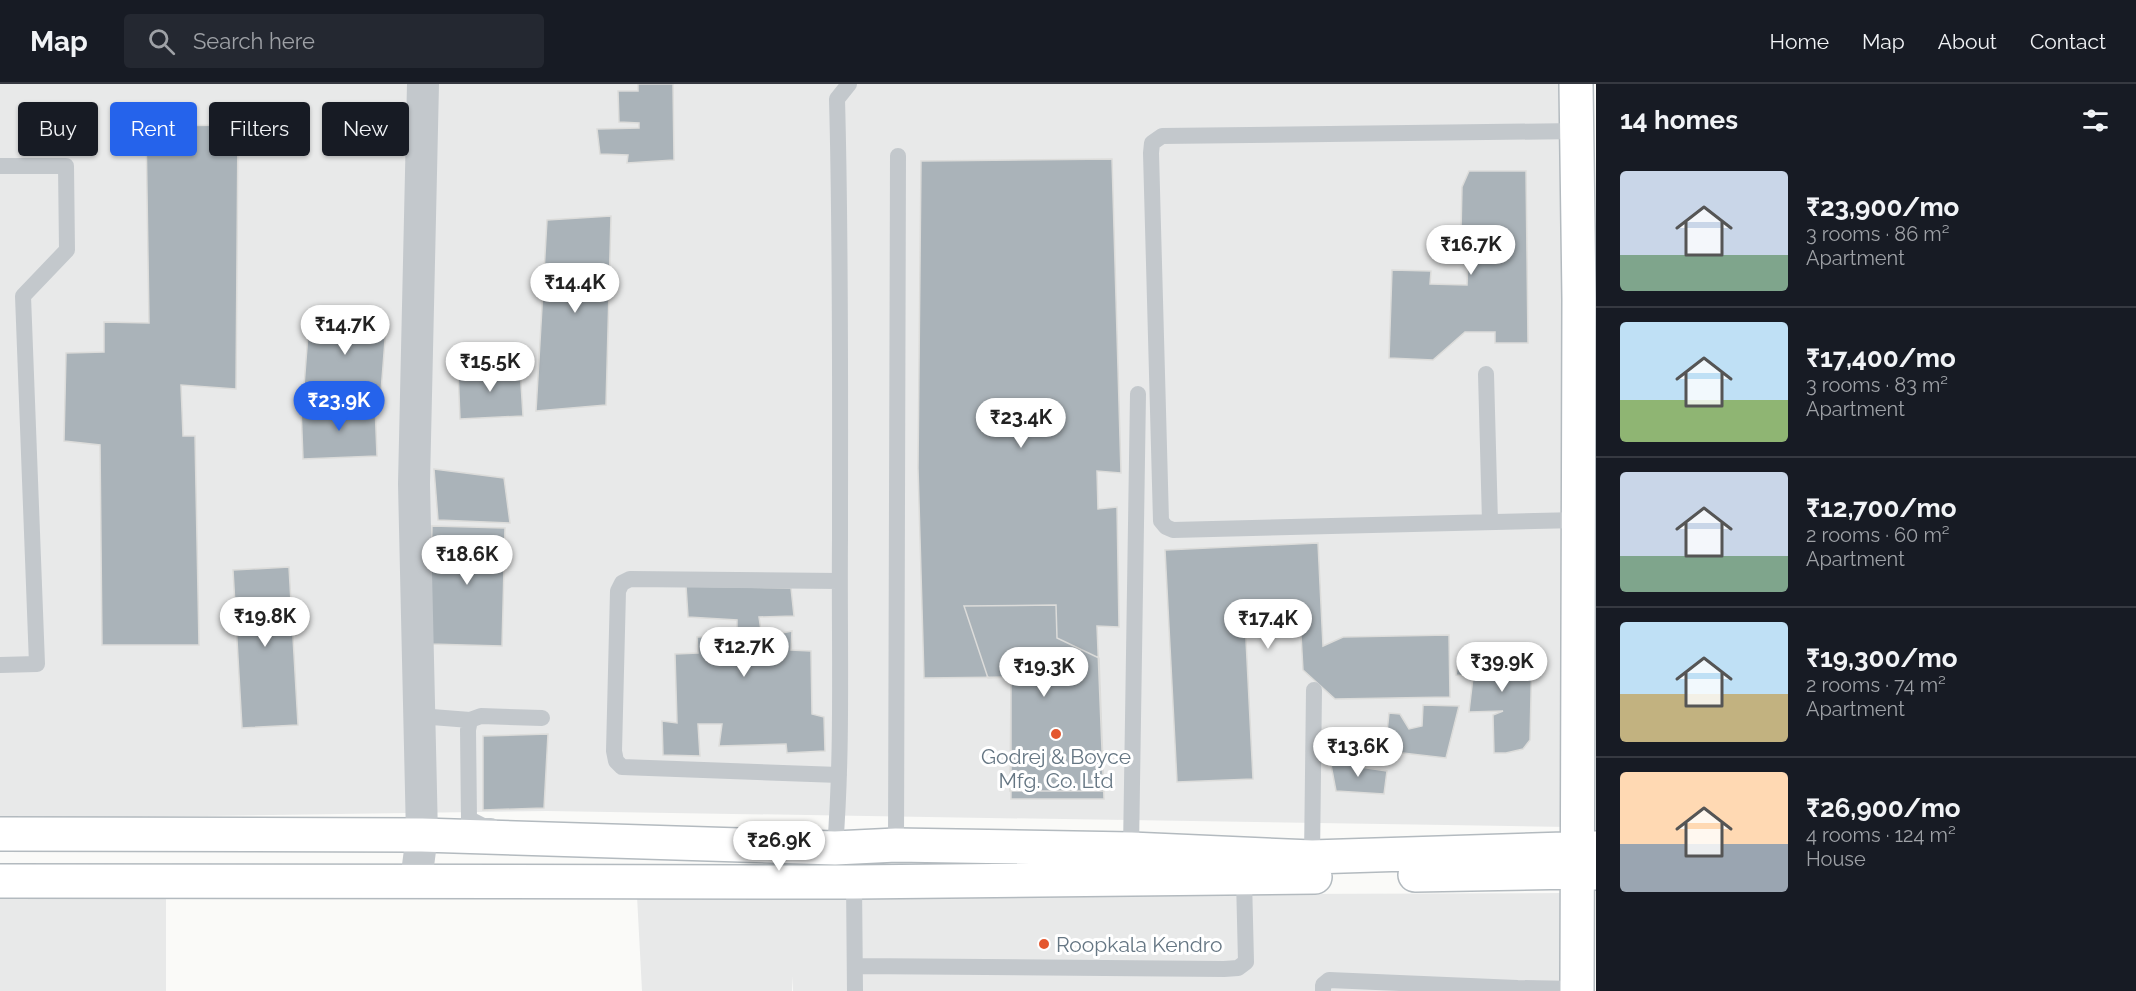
<!DOCTYPE html>
<html lang="en">
<head>
<meta charset="utf-8">
<style>
	:root { --surface:#171b24; --page:#242831; --text:#f1f3f6; --muted:#9ea1a6; --line:#363941; --accent:#2563eb }
	body { margin:0; font-family:Raleway,sans-serif; background:var(--page); color:var(--text); height:100vh; display:flex; flex-direction:column; font-size:22px; white-space:nowrap }
	* { box-sizing:border-box; margin:0 }
	p { font-size:20px; color:var(--muted) }
	.icon { flex:none; width:33px; height:33px; fill:none; stroke:currentColor; stroke-width:2; stroke-linecap:round; stroke-linejoin:round }
	.map { position:relative; flex:1; overflow:hidden }
	.drawer { display:flex; flex-direction:column; background:var(--surface); width:540px }
	.drawer>* { flex:none }
	.top-card { position:absolute; left:18px; top:18px; width:570px; height:54px; display:flex; gap:12px }
	.price { position:absolute; translate:-50% -51px; padding:0 14px; border-radius:21px; background:#fff; color:#222; font-size:20px; line-height:39px; filter:drop-shadow(0 2px 3px #0008) }
	.price::after { content:''; position:absolute; left:50%; top:36px; width:18px; height:14px; margin-left:-9px; background:inherit; clip-path:polygon(0 0,100% 0,50% 100%) }
	.price.on { background:var(--accent); color:#fff }
	ul { padding:0; list-style:none }
	li { display:flex; align-items:center; gap:18px; height:150px; padding:0 24px }
	li+li { border-top:2px solid var(--line) }
	li span { display:grid; place-items:center; flex:none; width:168px; height:120px; border-radius:6px; color:#555 }
	li>.icon { margin-inline-start:auto }
	span .icon { width:72px; height:72px; fill:#fffc; stroke-width:1 }
	li b { font-size:26px }
	h2 { display:flex; justify-content:space-between; align-items:center; height:72px; padding:0 24px; font-size:26px }
	.chip { padding:0 21px; border-radius:6px; background:var(--surface); box-shadow:0 2px 4px #0004; font-size:21px; line-height:54px }
	.chip.on { background:var(--accent); color:#fff }
	header { display:flex; align-items:center; gap:36px; box-sizing:border-box; height:84px; padding:0 30px; background:var(--surface); border-bottom:2px solid var(--line) }
	header strong { font-size:28px }
	nav { display:flex; gap:33px; margin-inline-start:auto; font-size:21px }
	.search { width:420px; height:54px; background:var(--page); display:flex; align-items:center; gap:15px; box-sizing:border-box; padding:0 21px; border-radius:6px; color:var(--muted); font-size:22px }
	main { display:flex; flex:1; min-height:0 }
	.map>svg:first-child { display:block }
</style>
</head>
<body>
<header>
<strong>Map</strong>
<div class="search"><svg class="icon" aria-label="search" viewBox="0 0 24 24"><circle cx="10" cy="10" r="6"/><path d="M15 15l6 6"/></svg>Search here</div>
<nav><a>Home</a><a>Map</a><a>About</a><a>Contact</a></nav>
</header>
<main>
<div class="map">
<svg width="1596" height="907" viewBox="0 0 1596 907">
	<rect width="100%" height="100%" fill="#fafaf8"/>
	<path fill="#e8e9e9" d="M0,0H1562L1567,743L547,727L0,735Z
		M1565,809V907H793V892L792,907H642L637,812Z
		M166,811V907H0V814Z"/>
	<path fill="#aab3b9" stroke="#dcdcda" stroke-width="1.5" d="M638,0H673L674,76L627,79L628,71L600,70L597,45L639,44V39L619,38L618,7H638Z
		M238,41L236,305L181,301L183,352H195L199,561H102L100,361L64,357L66,269L104,268V238L149,239L146,42Z
		M1112,75L1121,389L1097,387L1098,425L1117,423L1119,543L1097,542L1104,715H1011V593L924,594L918,384L921,77Z
		M1469,87H1526L1528,259H1495V248H1465L1433,276L1389,274L1392,186L1431,187L1430,200L1467,201L1469,148L1461,147L1462,103Z
		M611,132L606,321L536,327L547,136Z
		M309,237L386,243L381,308L304,302Z
		M520,283L523,332L460,335L458,286Z
		M375,320L377,372L303,375L301,323Z
		M434,385L504,394L510,439L438,436Z
		M432,442L505,444L502,562L429,560Z
		M1318,459L1323,562L1343,553L1449,551L1450,613L1335,615L1303,586L1300,533L1245,536L1253,695L1177,698L1165,466Z
		M289,483L298,641L242,644L233,486Z
		M686,502L791,504L794,532L759,533L762,553L792,547L791,566L811,567L812,630L824,633L825,667L787,669L786,660L719,662L722,640H698L700,672L663,671L662,637L677,639L675,570L698,569L697,553L737,552V536L688,533Z
		M1056,521L1057,554L1099,574L1104,707H1010L1011,593L988,594L964,522Z
		M1532,566L1530,656L1523,665L1506,669H1494L1493,631L1503,627L1469,628L1473,593L1456,591L1460,567Z
		M1423,621L1459,622L1446,674L1385,667L1389,629L1400,630L1409,645L1422,642Z
		M548,650L544,724L483,726V652Z
		M1343,672L1360,683L1387,687L1384,710L1336,707L1331,681Z"/>
	<g fill="none" stroke-linecap="round" stroke-linejoin="round">
		<g stroke="#b3babf" stroke-width="36">
			<path id="secondary" d="M1576,0L1579,215L1577,907
				M0,750L422,751L835,764L896,761L1131,765L1312,773L1596,764
				M1415,791L1576,788L1596,789
				M0,797L854,798L1315,793"/>
		</g>
		<path stroke="#c3c8cc" stroke-width="16" d="M1577,47L1162,52L1152,59L1151,69L1161,437L1166,443L1173,446L1578,436
			M0,82H66L67,166L23,212L37,580L0,581
			M1486,290L1490,438
			M419,632L470,636
			M839,691L622,683L616,677L614,667L618,507L622,499L630,495L839,497
			M491,742H483L469,735L468,646L470,636L481,632L542,634
			M896,761L898,72
			M835,764C843,662 839,558 840,455C840,308 841,162 837,15L849,0
			M1131,765L1138,310
			M1312,773L1314,606
			M854,798L855,907
			M855,882L1224,885L1238,884L1246,878L1244,795
			M1517,904L1577,905
			M1323,907V901L1329,896L1517,904V907"/>
		<path stroke="#c3c8cc" stroke-width="32" d="M416,797L422,751L414,400L423,0"/>
		<use href="#secondary" stroke="#fff" stroke-width="33"/>
	</g>
	<g fill="#e4572e" stroke="#fff" stroke-width="2">
		<circle cx="1056" cy="650" r="6"/>
		<circle cx="1044" cy="860" r="6"/>
	</g>
	<g text-anchor="middle" dominant-baseline="central" stroke-width="6" stroke-linejoin="round" paint-order="stroke">
		<g font-size="21" fill="#657683" stroke="#fff">
			<text x="1056" y="672">Godrej &amp; Boyce<tspan x="1056" dy="24">Mfg. Co. Ltd</tspan></text>
			<text x="1056" y="860" text-anchor="start">Roopkala Kendro</text>
		</g>
	</g>
</svg>
<b class="price" style="left:1471px;top:192px">₹16.7K</b>
<b class="price" style="left:575px;top:230px">₹14.4K</b>
<b class="price" style="left:345px;top:272px">₹14.7K</b>
<b class="price" style="left:490px;top:309px">₹15.5K</b>
<b class="price on" style="left:339px;top:348px">₹23.9K</b>
<b class="price" style="left:1021px;top:365px">₹23.4K</b>
<b class="price" style="left:467px;top:502px">₹18.6K</b>
<b class="price" style="left:265px;top:564px">₹19.8K</b>
<b class="price" style="left:1268px;top:566px">₹17.4K</b>
<b class="price" style="left:744px;top:594px">₹12.7K</b>
<b class="price" style="left:1502px;top:609px">₹39.9K</b>
<b class="price" style="left:1044px;top:614px">₹19.3K</b>
<b class="price" style="left:1358px;top:694px">₹13.6K</b>
<b class="price" style="left:779px;top:788px">₹26.9K</b>
<div class="top-card">
<a class="chip">Buy</a>
<a class="chip on">Rent</a>
<a class="chip">Filters</a>
<a class="chip">New</a>
</div>
</div>
<section class="drawer">
<h2>14 homes<svg class="icon" aria-label="filters" viewBox="0 0 24 24"><path d="M4 7h16M4 17h16"/><circle cx="9" cy="7" r="2"/><circle cx="15" cy="17" r="2"/></svg></h2>
<ul>
<li><span style="background:linear-gradient(#c9d6e8 70%,#7fa58c 0)"><svg class="icon" aria-label="home" viewBox="0 0 24 24"><path d="M3 11l9-7 9 7M6 9v11h12V9"/></svg></span><div><b>₹23,900/mo</b><p>3 rooms · 86 m²</p><p>Apartment</p></div></li>
<li><span style="background:linear-gradient(#bfe0f5 65%,#8fb573 0)"><svg class="icon" aria-label="home" viewBox="0 0 24 24"><path d="M3 11l9-7 9 7M6 9v11h12V9"/></svg></span><div><b>₹17,400/mo</b><p>3 rooms · 83 m²</p><p>Apartment</p></div></li>
<li><span style="background:linear-gradient(#c9d6e8 70%,#7fa58c 0)"><svg class="icon" aria-label="home" viewBox="0 0 24 24"><path d="M3 11l9-7 9 7M6 9v11h12V9"/></svg></span><div><b>₹12,700/mo</b><p>2 rooms · 60 m²</p><p>Apartment</p></div></li>
<li><span style="background:linear-gradient(#bfe0f5 60%,#c2b280 0)"><svg class="icon" aria-label="home" viewBox="0 0 24 24"><path d="M3 11l9-7 9 7M6 9v11h12V9"/></svg></span><div><b>₹19,300/mo</b><p>2 rooms · 74 m²</p><p>Apartment</p></div></li>
<li><span style="background:linear-gradient(#ffd9b3 60%,#9aa5b1 0)"><svg class="icon" aria-label="home" viewBox="0 0 24 24"><path d="M3 11l9-7 9 7M6 9v11h12V9"/></svg></span><div><b>₹26,900/mo</b><p>4 rooms · 124 m²</p><p>House</p></div></li>
</ul>
</section>
</main>
</body>
</html>
